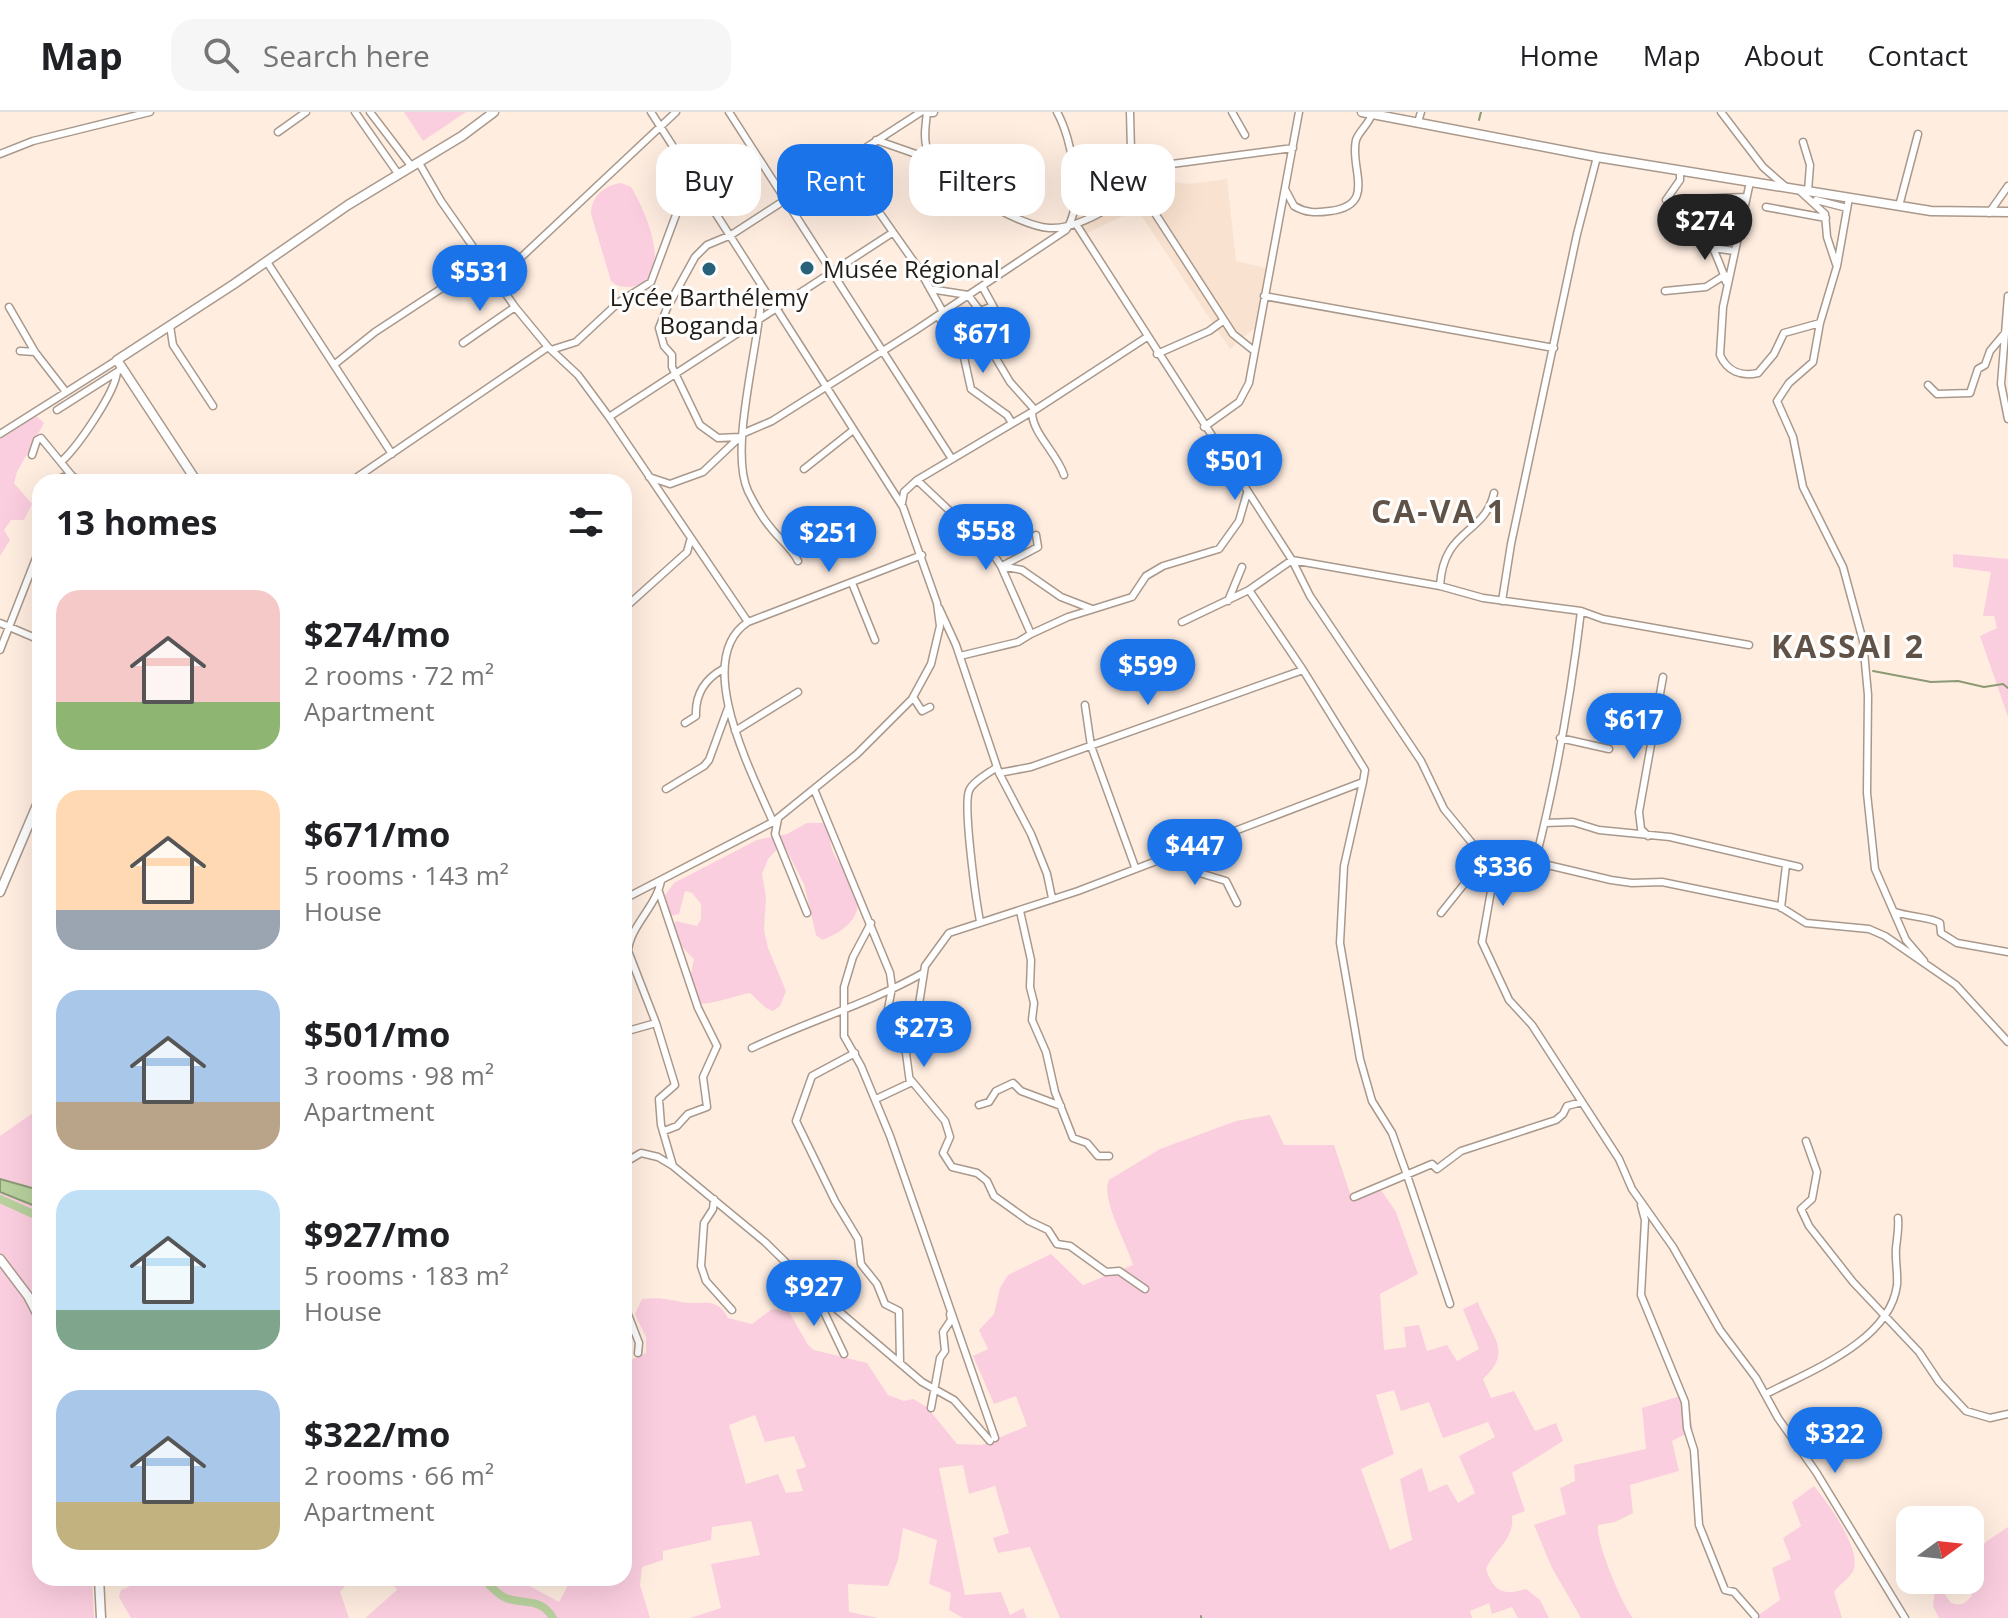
<!DOCTYPE html>
<html lang="en">
<head>
<meta charset="utf-8">
<style>
	:root { --surface:#fff; --page:#f6f6f6; --text:#202124; --muted:#757577; --line:#e0e0e0; --accent:#1a73e8 }
	body { margin:0; font-family:"Open Sans",sans-serif; background:var(--page); color:var(--text); height:100vh; display:flex; flex-direction:column; font-size:30px; white-space:nowrap }
	* { box-sizing:border-box; margin:0 }
	p { font-size:26px; color:var(--muted) }
	.icon { flex:none; width:44px; height:44px; fill:none; stroke:currentColor; stroke-width:2; stroke-linecap:round; stroke-linejoin:round }
	.map { position:relative; flex:1; overflow:hidden }
	.sheet { position:absolute; left:32px; top:362px; width:600px; height:1112px; display:flex; flex-direction:column; background:var(--surface); border-radius:24px; box-shadow:0 8px 32px #0002 }
	.sheet>* { flex:none }
	.top-card { position:absolute; left:656px; top:32px; width:760px; height:72px; display:flex; gap:16px }
	.needle { width:52px; rotate:75deg }
	.fabs { position:absolute; left:1896px; top:1394px; display:grid; gap:16px }
	.fabs a { display:grid; place-items:center; width:88px; height:88px; border-radius:16px; background:var(--surface); box-shadow:0 8px 32px #0002; font-size:40px }
	.price { position:absolute; translate:-50% -68px; padding:0 18px; border-radius:28px; background:var(--accent); color:#fff; font-size:26px; line-height:52px; filter:drop-shadow(0 2px 4px #0008) }
	.price::after { content:''; position:absolute; left:50%; top:48px; width:24px; height:18px; margin-left:-12px; background:inherit; clip-path:polygon(0 0,100% 0,50% 100%) }
	.price.current { background:#222; color:#fff }
	ul { padding:0; list-style:none }
	li { display:flex; align-items:center; gap:24px; height:200px; padding:0 24px }
	li span { display:grid; place-items:center; flex:none; width:224px; height:160px; border-radius:24px; color:#555 }
	li>.icon { margin-inline-start:auto }
	span .icon { width:96px; height:96px; fill:#fffc; stroke-width:1 }
	li b { font-size:34px }
	h2 { display:flex; justify-content:space-between; align-items:center; height:96px; padding:0 24px; font-size:34px }
	.pill { padding:0 28px; border-radius:24px; background:var(--surface); box-shadow:0 8px 32px #0002; font-size:28px; line-height:72px }
	.pill.current { background:var(--accent); color:#fff }
	header { display:flex; align-items:center; gap:48px; box-sizing:border-box; height:112px; padding:0 40px; background:var(--surface); border-bottom:2px solid var(--line) }
	header strong { font-size:38px }
	nav { display:flex; gap:44px; margin-inline-start:auto; font-size:28px }
	.search { width:560px; height:72px; background:var(--page); display:flex; align-items:center; gap:20px; box-sizing:border-box; padding:0 28px; border-radius:24px; color:var(--muted); font-size:30px }
	.map>svg:first-child { display:block }
</style>
</head>
<body>
<header>
<strong>Map</strong>
<div class="search"><svg class="icon" aria-label="search" viewBox="0 0 24 24"><circle cx="10" cy="10" r="6"/><path d="M15 15l6 6"/></svg>Search here</div>
<nav><a>Home</a><a>Map</a><a>About</a><a>Contact</a></nav>
</header>
<div class="map">
<svg width="2008" height="1506" viewBox="0 0 2008 1506">
	<rect width="100%" height="100%" fill="#ffede0"/>
	<path fill="#f9e2cf" d="M1148,35L1167,69L1189,72L1227,67L1236,149L1266,156L1258,213L1230,237L1137,97L1085,122L1074,103L1096,92L1115,76L1111,46Z"/>
	<path fill="#fbcedf" fill-rule="evenodd" d="M404,0H466L423,29Z
		M621,71L631,75C645,97 675,166 635,174C625,176 618,175 611,169L591,102C591,84 605,73 621,71Z
		M36,304L44,311L17,360L14,371L32,392L24,408H11L4,418L10,428L0,444V327Z
		M1953,442L2008,447V605L1980,524L1997,516L1994,504H1983L1991,460L1953,455Z
		M807,711H823C831,720 829,730 833,740C838,752 849,761 854,772C867,800 848,819 822,828L816,823L804,772L786,737L779,735L768,747L762,762L766,785L764,818L768,836L786,879L780,894L773,899L766,896L750,881C737,883 709,894 698,891L691,862L694,847L683,836L673,816L676,809L697,814L701,807V792L692,781L685,779L679,802L671,804L665,783L674,771L757,728L787,722Z
		M40,996V1079L0,1067V1024Z
		M1270,1003L1284,1033H1334L1353,1090L1381,1078L1396,1100L1418,1162L1380,1182L1384,1238L1406,1235L1404,1215L1419,1213L1427,1239L1447,1233L1457,1249L1479,1237L1463,1197L1478,1190C1489,1222 1515,1238 1483,1267L1491,1286L1514,1279L1535,1319L1556,1311L1563,1329L1512,1361L1525,1399L1512,1404C1515,1427 1494,1438 1486,1457C1494,1480 1503,1484 1526,1477L1540,1488L1549,1506H1518L1512,1495L1492,1502L1489,1491L1470,1499L1472,1506H1060L1030,1435L998,1441L993,1426L1009,1421L995,1374L969,1382L963,1353L939,1356L965,1483L1001,1480L1010,1503L1023,1496L1027,1506H963L949,1498L951,1481L929,1472L937,1428L903,1416L898,1448L888,1474L848,1472L849,1500L878,1506H690L721,1496L711,1452L760,1443L751,1409L712,1415L711,1428L663,1439V1448L642,1455L640,1473L650,1506H365L397,1478L388,1466H531L528,1473L559,1490L572,1466H624V1246L631,1248L646,1241V1225L635,1202L642,1187C658,1185 667,1187 682,1190C700,1194 717,1183 728,1206L752,1212L772,1197L789,1200L808,1233L814,1238L867,1251L888,1283L904,1289L913,1287L927,1295L957,1332L982,1333L1027,1314L1016,1284L994,1292L973,1244L988,1237L979,1218L994,1202L1000,1176L1008,1163L1051,1142L1083,1173L1133,1153C1127,1132 1100,1086 1109,1068L1160,1037L1236,1009ZM1394,1278L1401,1299L1429,1290L1443,1326L1488,1310L1495,1325L1459,1344L1475,1381L1458,1391L1447,1372L1429,1380L1422,1356L1400,1367L1412,1428L1390,1438L1361,1357L1394,1342L1376,1283ZM755,1303L765,1330L794,1324L806,1355L796,1358L803,1379L786,1381L778,1362L746,1372L729,1313Z
		M0,1080L40,1096V1466H92L94,1506H0Z
		M1686,1282L1693,1318L1672,1329L1679,1359L1630,1373L1633,1401L1615,1410L1598,1413C1595,1428 1622,1493 1633,1506H1581L1552,1456L1534,1413L1566,1402L1560,1376L1575,1369L1574,1353L1646,1337L1642,1296Z
		M1814,1374C1827,1390 1865,1440 1852,1461C1847,1468 1839,1473 1834,1480L1842,1506H1754L1780,1488L1772,1456L1791,1447L1783,1426L1801,1414L1792,1390Z
		M2008,1415V1506H1939L1933,1494L1935,1478L1941,1477L1951,1491C1961,1494 1966,1492 1972,1483L1963,1468H1970V1446L1987,1429Z
		M149,1466H352L340,1480L349,1506H131L119,1485L121,1478Z"/>
	<path fill="#b8d09d" stroke="#8b9a74" stroke-width="2" d="M0,1067L39,1078L40,1096L0,1080Z"/>
	<g fill="none" stroke-linecap="round" stroke-linejoin="round">
		<path stroke="#8b9a74" stroke-width="2" d="M1479,8L1481,0
			M1873,559L1931,570L1958,569L1984,575L2003,572L2008,576
			M1201,1506V1504"/>
		<path stroke="#b8d09d" stroke-width="8" d="M0,1087L40,1105
			M479,1466C490,1470 495,1482 506,1486C524,1493 541,1485 553,1506"/>
		<g stroke="#a9998c" stroke-width="9">
			<path id="minor" d="M355,0L399,63
				M370,0L412,55
				M729,0L952,347
				M927,0C926,12 923,25 927,37C937,67 1018,114 1049,116C1080,118 1113,92 1140,78
				M1130,0L1131,39L1140,78L1233,222L1253,238
				M1232,0L1245,23
				M1721,0L1763,55L1787,76
				M1418,10L1421,0
				M278,20L306,0
				M876,28L933,48
				M1803,30L1810,53L1808,79
				M0,42L33,29L150,0
				M843,49L919,157L943,200
				M419,51L441,89L515,195L548,235L578,263L609,305L748,510
				M1134,57L1293,36
				M1680,58V68L1666,88L1746,85
				M1750,70L1723,195L1720,243C1727,259 1741,265 1758,261L1774,242L1784,221L1820,211
				M1285,77L1294,94C1306,101 1316,101 1330,99C1378,93 1349,56 1356,28C1359,19 1369,12 1372,2
				M1801,80L1825,102L1827,125L1836,152
				M1849,86L1837,154L1820,211L1813,250L1789,271L1777,289L1793,325L1803,375L1843,455L1863,529L1868,583L1867,681L1875,757L1906,828L1924,849
				M1703,87C1698,115 1719,143 1726,170
				M1816,88L1847,96
				M1899,94L1918,22
				M1766,95L1826,106
				M1989,101L2008,74
				M1076,112L1292,448L1310,484L1421,649L1444,697L1490,753L1491,779L1482,830L1509,888L1532,913L1619,1047L1632,1077L1673,1135L1720,1218L1756,1266L1778,1306L1816,1360L1905,1506
				M1699,124L1706,135L1734,139
				M267,150L392,342
				M497,168L676,0
				M762,176C761,227 728,336 748,379C754,391 762,406 771,416C780,428 791,435 798,449
				M930,177L968,183L980,199L993,194L982,174
				M1665,179L1706,175L1725,163
				M1264,184L1554,236
				M2008,184L2001,272L2008,307
				M9,195L35,240L66,280
				M937,204L958,227L994,243L1010,270L1035,298
				M170,214L173,233L213,294
				M947,222L963,241L971,277L1007,303L1012,311
				M463,231L515,195
				M970,232L1004,216L993,194
				M554,237L576,230L619,190L651,170L680,92L681,44
				M20,239L35,240
				M1157,242L1209,219L1224,208
				M335,252L375,220L465,161L475,157L489,160
				M1928,273L1937,282L1970,281L1978,257L1985,253L1990,239L2005,221
				M57,298L120,258
				M1032,300C1032,321 1057,341 1064,363
				M609,305L892,121
				M1204,315L1239,290L1249,271L1299,0
				M0,322L117,248
				M739,325L718,326L700,313L672,255V243L664,234L659,216L667,196L695,145L707,133L731,123L921,0
				M32,343L37,328L41,326L77,370
				M62,349C78,334 115,281 117,260
				M804,357L852,319
				M649,365L670,372L703,360L744,321L772,309L916,218L1066,118C1085,91 1072,27 1057,0
				M917,368L954,403L966,422L988,434L1001,454L1031,522L1018,530L960,544
				M56,370L63,365H74
				M350,370L548,235
				M902,391L904,380L917,368L1035,298L1147,225
				M1004,453L1038,435L1036,423
				M1001,454L1022,458L1061,485L1092,497
				M852,471L875,528
				M1440,474C1443,416 1485,423 1494,381
				M1228,489L1242,455
				M1502,489L1511,432L1577,122L1597,45
				M628,493L687,440L690,429
				M939,496L956,533L999,661L1031,722L1047,762L1052,786
				M1182,510L1249,478L1292,448L1440,474L1483,486L1581,499L1603,507L1749,533
				M0,511L40,528
				M1031,522L1068,505L1132,485L1146,464L1163,454L1219,437L1239,409L1247,381
				M0,538L40,436
				M913,585L922,599L930,595
				M1085,593L1091,634L1135,755
				M685,611L696,604C695,583 705,567 723,557
				M735,619L798,580
				M1560,626L1609,637
				M999,661L1031,655L1303,558
				M1363,670L1344,754L1340,831L1360,947L1372,989L1392,1021L1407,1063L1450,1192
				M666,677L704,654L709,648L728,596
				M814,677L890,861L892,876L888,897L904,926L910,971L876,987
				M778,707L775,722L807,801
				M773,710C753,663 691,547 748,510L922,443
				M1545,711L1573,710L1599,718L1670,725L1799,755
				M1648,724L1641,717L1639,700L1663,565
				M1176,742L1193,759L1226,769L1237,791
				M1535,750C1556,668 1571,583 1581,499
				M661,769C656,795 630,814 628,839L656,911L675,973L659,987L661,1013L673,1054L765,1130L814,1178L922,1270L954,1288L990,1329
				M659,780L698,896L717,934L703,965L707,995L688,1002L677,1014L664,1019
				M624,787L773,710L857,642L912,587L931,552L940,514L937,491L903,395L651,0
				M1781,796L1786,753
				M1020,799L1031,848L1030,875L1034,891L1032,908L1046,940L1055,980L1073,1026L1087,1031L1098,1044H1109
				M1895,800C1909,805 1931,805 1940,811L1941,821L1957,831L2008,840
				M1441,801L1465,771L1490,753L1535,750L1611,768L1632,771L1662,770L1779,794L1806,811L1869,817L1885,824L1956,873L2008,930
				M980,809C976,789 963,694 969,679C972,670 989,661 997,655
				M871,811L853,845L844,875V924L861,954L890,1024L995,1326
				M923,910L919,892L925,854L949,821L1078,779L1363,670L1365,658L1303,558L1249,478
				M624,920L656,911
				M752,936C808,909 868,892 923,861
				M855,941L812,964L796,1009L835,1089L858,1127L861,1152L877,1172L885,1192L899,1199L900,1250
				M911,968L945,1009L950,1025L943,1041L952,1055L977,1061L987,1069L994,1084L1029,1109L1048,1118L1057,1132L1070,1134L1106,1160L1119,1159L1145,1177
				M979,993L989,990L996,979L1013,971L1021,979L1061,994
				M1806,1029L1817,1060L1812,1087L1801,1097L1809,1114L1853,1170L1919,1240L1939,1270L1966,1299L1990,1306L2008,1302
				M624,1051L641,1041L658,1045L673,1054
				M1354,1085L1432,1052L1437,1057L1461,1039L1556,1008L1563,1002L1567,994L1582,990
				M714,1087L713,1097L704,1111L701,1154L706,1169L732,1198
				M1641,1093L1645,1108L1641,1183L1685,1290L1687,1316L1694,1338L1699,1413L1725,1478L1734,1480L1755,1504
				M815,1181L844,1242
				M624,1192L639,1231L638,1241
				M1766,1282C1810,1259 1890,1229 1897,1173C1898,1161 1895,1148 1896,1136C1897,1126 1899,1116 1898,1106
				M931,1296L940,1246L945,1239L943,1220L951,1208L950,1202"/>
		</g>
		<g stroke="#a9998c" stroke-width="11">
			<path id="major" d="M927,0H933
				M1362,0L1597,45L1931,99L2008,100
				M197,370L117,248L234,172L348,93L462,24L494,0
				M0,780L40,686
				M0,1147L28,1184L40,1207
				M99,1466L101,1506"/>
		</g>
		<use href="#minor" stroke="#fff" stroke-width="6"/>
		<use href="#major" stroke="#fff" stroke-width="8"/>
	</g>
	<g fill="#28617a" stroke="#fefefe" stroke-width="3">
		<circle cx="807" cy="156" r="8"/>
		<circle cx="709" cy="157" r="8"/>
	</g>
	<g text-anchor="middle" dominant-baseline="central" stroke-width="6" stroke-linejoin="round" paint-order="stroke">
		<g font-size="24" fill="#211b16" stroke="#fefefe" text-anchor="start">
			<text x="823" y="156">Musée Régional</text>
			<text x="709" y="184" text-anchor="middle">Lycée Barthélemy<tspan x="709" dy="28">Boganda</tspan></text>
		</g>
		<g font-size="32" font-weight="bold" letter-spacing="2" fill="#605246" stroke="#fefefe">
			<text x="1439" y="398">CA-VA 1</text>
			<text x="1848" y="533">KASSAI 2</text>
		</g>
	</g>
</svg>
<div class="fabs">
<a><svg class="needle" viewBox="-14 -14 28 28"><path d="M0-13l5 13h-10z" fill="#e53935"/><path d="M0 13l5-13h-10z" fill="#757577"/></svg></a>
</div>
<b class="price current" style="left:1705px;top:150px">$274</b>
<b class="price" style="left:480px;top:201px">$531</b>
<b class="price" style="left:983px;top:263px">$671</b>
<b class="price" style="left:1235px;top:390px">$501</b>
<b class="price" style="left:986px;top:460px">$558</b>
<b class="price" style="left:829px;top:462px">$251</b>
<b class="price" style="left:1148px;top:595px">$599</b>
<b class="price" style="left:1634px;top:649px">$617</b>
<b class="price" style="left:1195px;top:775px">$447</b>
<b class="price" style="left:1503px;top:796px">$336</b>
<b class="price" style="left:924px;top:957px">$273</b>
<b class="price" style="left:814px;top:1216px">$927</b>
<b class="price" style="left:1835px;top:1363px">$322</b>
<div class="top-card">
<a class="pill">Buy</a>
<a class="pill current">Rent</a>
<a class="pill">Filters</a>
<a class="pill">New</a>
</div>
<section class="sheet">
<h2>13 homes<svg class="icon" aria-label="filters" viewBox="0 0 24 24"><path d="M4 7h16M4 17h16"/><circle cx="9" cy="7" r="2"/><circle cx="15" cy="17" r="2"/></svg></h2>
<ul>
<li><span style="background:linear-gradient(#f6c9c9 70%,#8fb573 0)"><svg class="icon" aria-label="home" viewBox="0 0 24 24"><path d="M3 11l9-7 9 7M6 9v11h12V9"/></svg></span><div><b>$274/mo</b><p>2 rooms · 72 m²</p><p>Apartment</p></div></li>
<li><span style="background:linear-gradient(#ffd9b3 75%,#9aa5b1 0)"><svg class="icon" aria-label="home" viewBox="0 0 24 24"><path d="M3 11l9-7 9 7M6 9v11h12V9"/></svg></span><div><b>$671/mo</b><p>5 rooms · 143 m²</p><p>House</p></div></li>
<li><span style="background:linear-gradient(#a9c7e8 70%,#b9a48a 0)"><svg class="icon" aria-label="home" viewBox="0 0 24 24"><path d="M3 11l9-7 9 7M6 9v11h12V9"/></svg></span><div><b>$501/mo</b><p>3 rooms · 98 m²</p><p>Apartment</p></div></li>
<li><span style="background:linear-gradient(#bfe0f5 75%,#7fa58c 0)"><svg class="icon" aria-label="home" viewBox="0 0 24 24"><path d="M3 11l9-7 9 7M6 9v11h12V9"/></svg></span><div><b>$927/mo</b><p>5 rooms · 183 m²</p><p>House</p></div></li>
<li><span style="background:linear-gradient(#a9c7e8 70%,#c2b280 0)"><svg class="icon" aria-label="home" viewBox="0 0 24 24"><path d="M3 11l9-7 9 7M6 9v11h12V9"/></svg></span><div><b>$322/mo</b><p>2 rooms · 66 m²</p><p>Apartment</p></div></li>
</ul>
</section>
</div>
</body>
</html>
